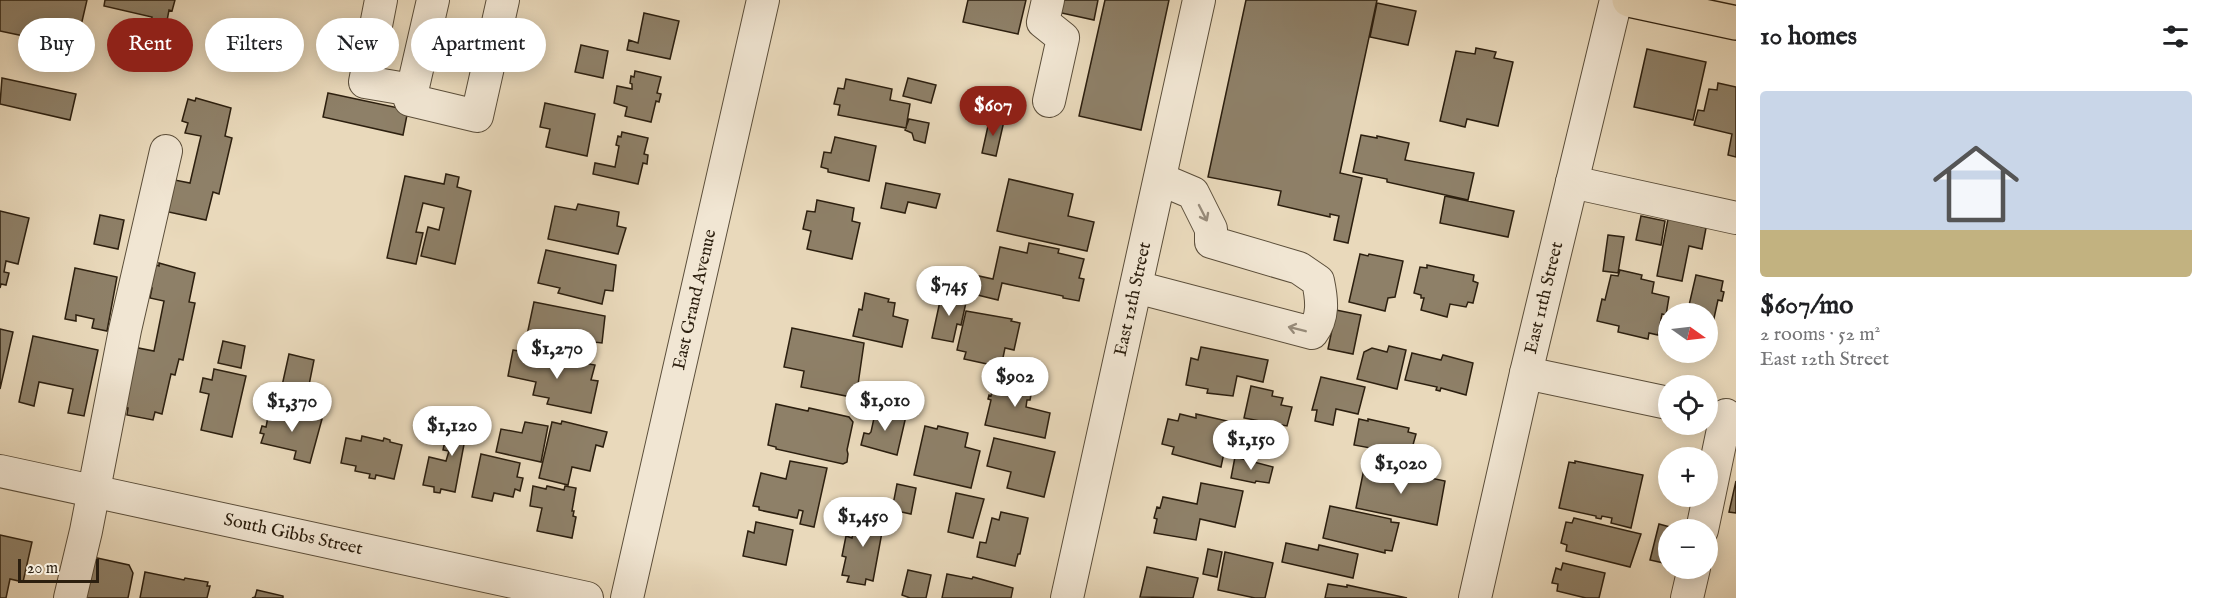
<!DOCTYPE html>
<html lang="en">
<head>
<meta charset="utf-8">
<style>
	:root { --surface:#fff; --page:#f6f6f6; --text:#202124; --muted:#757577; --line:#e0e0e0; --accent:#8f2418 }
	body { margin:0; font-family:"IM FELL English",serif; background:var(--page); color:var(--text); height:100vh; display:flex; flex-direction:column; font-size:22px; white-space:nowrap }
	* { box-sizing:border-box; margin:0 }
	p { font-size:20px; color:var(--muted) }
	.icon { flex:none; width:33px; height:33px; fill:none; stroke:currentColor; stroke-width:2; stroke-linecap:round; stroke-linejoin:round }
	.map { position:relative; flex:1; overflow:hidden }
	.drawer { display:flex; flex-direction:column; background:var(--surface); width:480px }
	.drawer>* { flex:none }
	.banner { position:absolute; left:18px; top:18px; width:570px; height:54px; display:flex; gap:12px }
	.needle { width:39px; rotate:104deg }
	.buttons { position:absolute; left:1658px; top:303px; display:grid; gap:12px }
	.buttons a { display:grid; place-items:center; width:60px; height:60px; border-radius:50%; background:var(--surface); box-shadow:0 3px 15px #0003; font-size:30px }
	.scale { position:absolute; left:18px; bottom:15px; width:81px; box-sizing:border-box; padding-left:6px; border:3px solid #2c1f0f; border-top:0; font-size:16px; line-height:21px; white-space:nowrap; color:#2c1f0f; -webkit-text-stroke:4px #f1e6d3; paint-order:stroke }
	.price { position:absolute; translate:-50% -51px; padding:0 14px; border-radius:21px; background:#fff; color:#222; font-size:20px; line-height:39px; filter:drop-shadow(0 2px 3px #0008) }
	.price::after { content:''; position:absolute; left:50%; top:36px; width:18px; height:14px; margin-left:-9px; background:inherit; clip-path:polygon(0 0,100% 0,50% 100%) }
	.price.on { background:var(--accent); color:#fff }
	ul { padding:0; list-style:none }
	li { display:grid; align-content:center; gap:12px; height:318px; padding:0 24px }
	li+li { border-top:2px solid var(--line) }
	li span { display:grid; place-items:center; height:186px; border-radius:6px; color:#555 }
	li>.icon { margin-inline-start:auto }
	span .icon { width:108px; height:108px; fill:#fffc; stroke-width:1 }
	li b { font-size:26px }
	h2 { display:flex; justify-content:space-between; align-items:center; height:72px; padding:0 24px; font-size:26px }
	.tag { padding:0 21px; border-radius:27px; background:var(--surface); box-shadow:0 3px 15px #0003; font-size:21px; line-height:54px }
	.tag.on { background:var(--accent); color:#fff }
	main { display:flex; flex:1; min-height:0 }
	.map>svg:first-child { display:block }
</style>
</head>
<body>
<main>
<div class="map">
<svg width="1736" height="598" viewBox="0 0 1736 598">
	<rect width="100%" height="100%" fill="#e9d9bb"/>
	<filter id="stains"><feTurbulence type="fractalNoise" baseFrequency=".00333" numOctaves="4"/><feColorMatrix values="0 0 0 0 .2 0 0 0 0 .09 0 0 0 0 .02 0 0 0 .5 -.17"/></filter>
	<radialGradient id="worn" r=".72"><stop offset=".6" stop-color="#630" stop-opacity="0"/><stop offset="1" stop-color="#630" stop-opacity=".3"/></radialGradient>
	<path fill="#8e8068" stroke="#2c1f0f" stroke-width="1.5" d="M0,0H87L76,47L0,31Z
		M105,0H175L172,11L169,10L166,26L151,22L152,17L104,6Z
		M968,0H1026L1018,34L963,22Z
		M1059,0H1098L1094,20L1057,12Z
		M1105,0H1169L1141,130L1079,116Z
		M1246,0H1377L1340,173L1362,178L1348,243L1334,240L1339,216L1330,214V217L1278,205L1281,191L1208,177Z
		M1377,3L1416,11L1408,45L1370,37Z
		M644,13L679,21L670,59L627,50L629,40L638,43Z
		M581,45L608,51L603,78L575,72Z
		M1476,48L1496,52L1494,58L1513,62L1498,126L1467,119L1465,127L1440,121L1456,51L1475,54Z
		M1647,49L1706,62L1693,120L1634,107Z
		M635,71L661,77L657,93L661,94L659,102L656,101L651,122L625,116L627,107L614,103L617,86L632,89V84L630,83L631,76L634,77Z
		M2,78L76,94L70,120L0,104Z
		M908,78L936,85L931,103L903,96Z
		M846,79L892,89L890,100L910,104L906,128L838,115L840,105L834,104L838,88L844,89Z
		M1718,83L1736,87V157L1728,155L1732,134L1694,125L1698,110L1704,111L1709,89L1717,90Z
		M328,93L408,110L403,135L323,117Z
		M196,98L231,108L225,136L232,138L219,194L213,192L206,220L164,211L175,180L190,183L201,136L185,133L188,123L182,121L188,99L195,101Z
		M545,103L595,114L587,156L546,147L550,129L540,127Z
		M990,117L1004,121L996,156L982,153Z
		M909,119L929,123L925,143L914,140L912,133L905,130Z
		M622,132L648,138L644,154L648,155L647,164L643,163L638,184L593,174L595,163L615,167L619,146L616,145L618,136L621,137Z
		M1361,135L1377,138V136L1409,143L1405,160L1474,173L1468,200L1387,182V179L1353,172Z
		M835,137L876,146L869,181L828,172V169L821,167L824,152L831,153Z
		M446,174L459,177L457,187L471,191L455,264L421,256L428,227L439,230L444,208L423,203L416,232L423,233L416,264L387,258L405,176L444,184Z
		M1009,179L1073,194L1068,216L1094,222L1087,251L997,231Z
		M886,183L940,194L936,208L908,202L905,213L881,208Z
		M1445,196L1514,211L1508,237L1440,223Z
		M817,200L854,208L852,221L860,223L852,259L807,249L811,231L803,229L807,211L815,212Z
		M578,204L619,212L617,226L626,228L618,254L548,239L555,206L576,210Z
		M0,211L29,218L18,264L6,261L4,272L9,273L6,285L1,284L0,288Z
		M1669,214L1696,220L1695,225L1706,228L1702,249L1689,246L1682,281L1657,276Z
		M100,215L124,220L118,249L94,244Z
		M1641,216L1665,221L1661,245L1636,240Z
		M1608,235L1624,237L1618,273L1603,271Z
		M1029,243L1059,249L1058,253L1084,259L1079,278L1084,279L1079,301L1063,298V296L1002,283L998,300L961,291L965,273L993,279L1000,247L1027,253Z
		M546,250L616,265L613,291L605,290L602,304L558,293L560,288L538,283Z
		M1360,254L1368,256L1369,254L1403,261L1395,297L1388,298L1385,311L1349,302Z
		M159,263L195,273L189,302L195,303L183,360L179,359L175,375L171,374L162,414L155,412L153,420L127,415L128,408L121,406L133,347L154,351L164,301L150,298L152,288L146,286L153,264L159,266Z
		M1427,265L1474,275L1473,281L1478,283L1473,303L1468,302L1466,307L1450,304L1447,317L1421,310L1424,298H1421V295L1414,293L1420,267L1427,268Z
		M75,268L117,277L107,331L92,328L94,319L76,315V321L65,319Z
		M1620,270L1642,275L1641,279L1654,282L1652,293L1669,297L1666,315L1662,314L1658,335L1649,333L1648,339L1618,332L1619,326L1597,321L1602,299L1605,300L1611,275L1618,276Z
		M1696,275L1723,281L1721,291L1724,292L1722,301L1718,300L1707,350V314H1687Z
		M942,292L967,298L961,325L957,324L953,342L932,338Z
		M865,293L889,299L888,302L895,303L893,316L908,320L902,347L853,336L859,309L862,310Z
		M534,302L605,316L602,343L594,342L591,355L547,346L549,340L527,335Z
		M1336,310L1361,315L1353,354L1328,349Z
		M966,311L1012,319L1011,321L1020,323L1014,350L1005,348L1001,367L964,359L966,352L957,350Z
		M792,328L864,343L856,398L801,387L804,371L784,367Z
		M0,329L13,332L0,389Z
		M33,336L98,350L84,416L68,413L73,389L39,382L34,406L19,402Z
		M223,341L245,346L241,368L218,363Z
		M1389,346L1406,350L1397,389L1357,379L1364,352L1372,348L1387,352Z
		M1201,347L1268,360L1263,382L1237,376L1233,396L1207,393L1208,389L1186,385L1191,358L1198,360Z
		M513,350L595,365L591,380L598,381L591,413L547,404L549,398L533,395L536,382L508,376Z
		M1412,353L1441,360L1443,355L1473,363L1466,395L1441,388L1440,391L1436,390L1437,387L1405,380Z
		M289,354L314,360L304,410L278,404Z
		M214,369L246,376L232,437L201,430L209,394L200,392L203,378L212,380Z
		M996,373L1031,381L1028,395H1031L1030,400H1027L1026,407L1050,413L1045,438L985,425L991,400L988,399L989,395L991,396Z
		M1321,377L1365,387L1358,414L1336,409L1333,425L1315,421L1317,410H1312Z
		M1251,386L1273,391L1272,396L1283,398L1281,405L1292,407L1287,426L1244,418Z
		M776,404L808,411L809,408L849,417L853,422L847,450L848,454L847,462L843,464L776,449V447L768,445Z
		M270,407L322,419L310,463L294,459L296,451L261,443L264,434L260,433L262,426L266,427Z
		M876,409L906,416L897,455L861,445L864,433L869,434L871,432Z
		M466,413L484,417L479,442L465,439L455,492L441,489L440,493L434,492V487L423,485L429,457L446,461L449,451L443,450L446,436L460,439Z
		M1180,414L1196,418V414L1236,423L1230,450L1225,448L1221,467L1172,454L1174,447L1162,444L1168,419L1178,421Z
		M1359,419L1368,421V419L1409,428L1408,432L1416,434L1411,452L1404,450L1403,454L1354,445Z
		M562,421L607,432L603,447L596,445L590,471L572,467L568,485L539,478L552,422L561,424Z
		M525,422L548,426L541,462L496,452L501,429L522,433Z
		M925,426L937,429L938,426L968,433L965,447L980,451L971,488L914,475Z
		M362,436L383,441L384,438L390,440V442L402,445L394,479L376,475L375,479L369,478L370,474L355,471L356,466L341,463L346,438L361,441Z
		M994,438L1055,452L1044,497L1007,488L1011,472L987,466Z
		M481,454L520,463L517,477L523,478L520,491L515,489L513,497L494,493L492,501L472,497Z
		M1235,457L1273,467L1269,483L1256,481L1255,483L1231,478Z
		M1667,460L1668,461V486L1661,484Z
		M790,461L827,468L814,527L800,524L803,511L799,510L797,518L759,510V507L753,506L761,473L786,479Z
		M1575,461L1643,475L1631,528L1611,523L1612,518L1602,516L1601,519L1596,518V516L1559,508L1569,462L1575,463Z
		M1365,464L1445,481L1437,525L1356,508Z
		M1736,481V513L1729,512Z
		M1201,483L1243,491L1235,527L1200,519L1196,540L1154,533L1157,519L1154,518L1157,507L1160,508L1163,497L1197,504Z
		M897,484L916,488L911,514L892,510Z
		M533,486L546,489L547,486L564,490L565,486L576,488L572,511H574L573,516L576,517L572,538L537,531L542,508L530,506Z
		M956,493L984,499L973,538L948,532Z
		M1330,506L1391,519V522L1399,523L1392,551L1385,550V553L1323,538Z
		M858,510L885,516L873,581L866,579L865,585L847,582L849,576L842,575L846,557L842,556L846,536L852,538Z
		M1001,512L1028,518L1020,554H1018L1015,566L977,557L980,542L986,543L992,518L999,520Z
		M1574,518L1641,534L1630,567L1566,551L1567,545L1561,543L1566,522L1572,523Z
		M756,522L793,530L786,565L743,556L748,531L754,533Z
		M1659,524L1681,530H1668V564L1650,560Z
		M0,535L32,542L23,582L10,579L6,598H0Z
		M1286,543L1318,550L1319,545L1358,554L1353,578L1282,562Z
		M1208,549L1222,552L1217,577L1203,574Z
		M1225,552L1273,563L1265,598H1255L1218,590Z
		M88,556L129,565L133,573L128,598H79Z
		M1563,563L1605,573L1599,598H1586L1557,591L1558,584L1552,583L1556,568L1561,570Z
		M1147,567L1198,578L1193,598L1140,597Z
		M908,570L931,575L926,598H910L902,595Z
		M145,572L184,580L185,578L208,582L207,586H210L207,598H140Z
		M947,574L972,579L973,577L1013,588L1011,598H942Z
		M1328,584L1347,587V585L1407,598H1325Z
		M257,590L283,596V598H252L255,597Z"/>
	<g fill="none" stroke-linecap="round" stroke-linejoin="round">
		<g stroke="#5b4e3a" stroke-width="34">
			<g id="minor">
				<path d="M381,0L365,82L412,90"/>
				<path d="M433,0L410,100L477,116L503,0"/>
				<path d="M1048,0L1043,22L1063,38L1049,101"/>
				<path d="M1572,182L1736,218"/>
				<path d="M1136,287L1312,333C1324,317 1322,300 1318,281L1299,268L1211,242V229L1193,193L1160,179"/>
				<path d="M1526,373L1668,403"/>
				<path id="s1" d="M0,471L587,598"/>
				<path d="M1702,530L1726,415"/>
				<path d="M70,598L86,531L125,330L166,151"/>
				<path id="s2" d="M627,598L763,0"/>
				<path id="s3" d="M1067,598L1199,0"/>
				<path id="s4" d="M1475,598L1526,373L1616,0"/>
				<path d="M1687,598L1694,568"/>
			</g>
		</g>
		<g stroke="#2c1f0f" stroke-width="36">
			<path id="major" d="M1629,0L1736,23"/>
		</g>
		<use href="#minor" stroke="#f1e6d3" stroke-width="32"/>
		<use href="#major" stroke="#e9d9bb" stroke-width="33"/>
	</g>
	<defs><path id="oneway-shaft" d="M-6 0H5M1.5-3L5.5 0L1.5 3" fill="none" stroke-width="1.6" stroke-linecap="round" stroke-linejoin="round" transform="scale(1.5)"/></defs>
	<g stroke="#988c7b">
		<use href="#oneway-shaft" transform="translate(1203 213) rotate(63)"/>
		<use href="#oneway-shaft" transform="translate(1297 329) rotate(-166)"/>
	</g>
	<g text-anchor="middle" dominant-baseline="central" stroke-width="5" stroke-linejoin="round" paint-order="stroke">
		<g font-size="18" fill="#2c1f0f" stroke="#f1e6d3">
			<text stroke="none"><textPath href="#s2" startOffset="306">East Grand Avenue</textPath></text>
			<text stroke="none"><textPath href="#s3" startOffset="306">East 12th Street</textPath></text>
			<text stroke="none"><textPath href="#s4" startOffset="308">East 11th Street</textPath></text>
			<text stroke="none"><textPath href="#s1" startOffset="300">South Gibbs Street</textPath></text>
		</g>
	</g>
	<rect width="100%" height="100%" filter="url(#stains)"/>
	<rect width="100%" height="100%" fill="url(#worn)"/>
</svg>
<div class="buttons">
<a><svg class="needle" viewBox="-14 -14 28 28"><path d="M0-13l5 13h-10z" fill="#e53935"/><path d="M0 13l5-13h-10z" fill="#757577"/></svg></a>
<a><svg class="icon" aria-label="locate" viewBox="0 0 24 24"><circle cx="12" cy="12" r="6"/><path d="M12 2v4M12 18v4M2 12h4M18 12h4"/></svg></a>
<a>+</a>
<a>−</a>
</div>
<div class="scale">20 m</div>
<b class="price on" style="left:993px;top:137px">$607</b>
<b class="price" style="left:949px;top:317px">$745</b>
<b class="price" style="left:557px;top:380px">$1,270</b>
<b class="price" style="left:1015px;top:408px">$902</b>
<b class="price" style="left:885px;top:432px">$1,010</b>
<b class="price" style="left:292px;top:433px">$1,370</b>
<b class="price" style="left:452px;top:457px">$1,120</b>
<b class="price" style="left:1251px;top:471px">$1,150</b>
<b class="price" style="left:1401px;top:495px">$1,020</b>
<b class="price" style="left:863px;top:548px">$1,450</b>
<div class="banner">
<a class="tag">Buy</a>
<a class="tag on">Rent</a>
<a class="tag">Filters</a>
<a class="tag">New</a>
<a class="tag">Apartment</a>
</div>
</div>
<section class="drawer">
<h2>10 homes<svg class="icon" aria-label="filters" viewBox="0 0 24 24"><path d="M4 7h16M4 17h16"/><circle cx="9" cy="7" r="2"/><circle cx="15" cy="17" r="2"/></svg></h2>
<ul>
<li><span style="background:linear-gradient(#c9d6e8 75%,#c2b280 0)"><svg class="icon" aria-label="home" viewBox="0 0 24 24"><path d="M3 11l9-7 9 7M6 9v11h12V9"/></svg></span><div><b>$607/mo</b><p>2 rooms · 52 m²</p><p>East 12th Street</p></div></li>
</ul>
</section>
</main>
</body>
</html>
